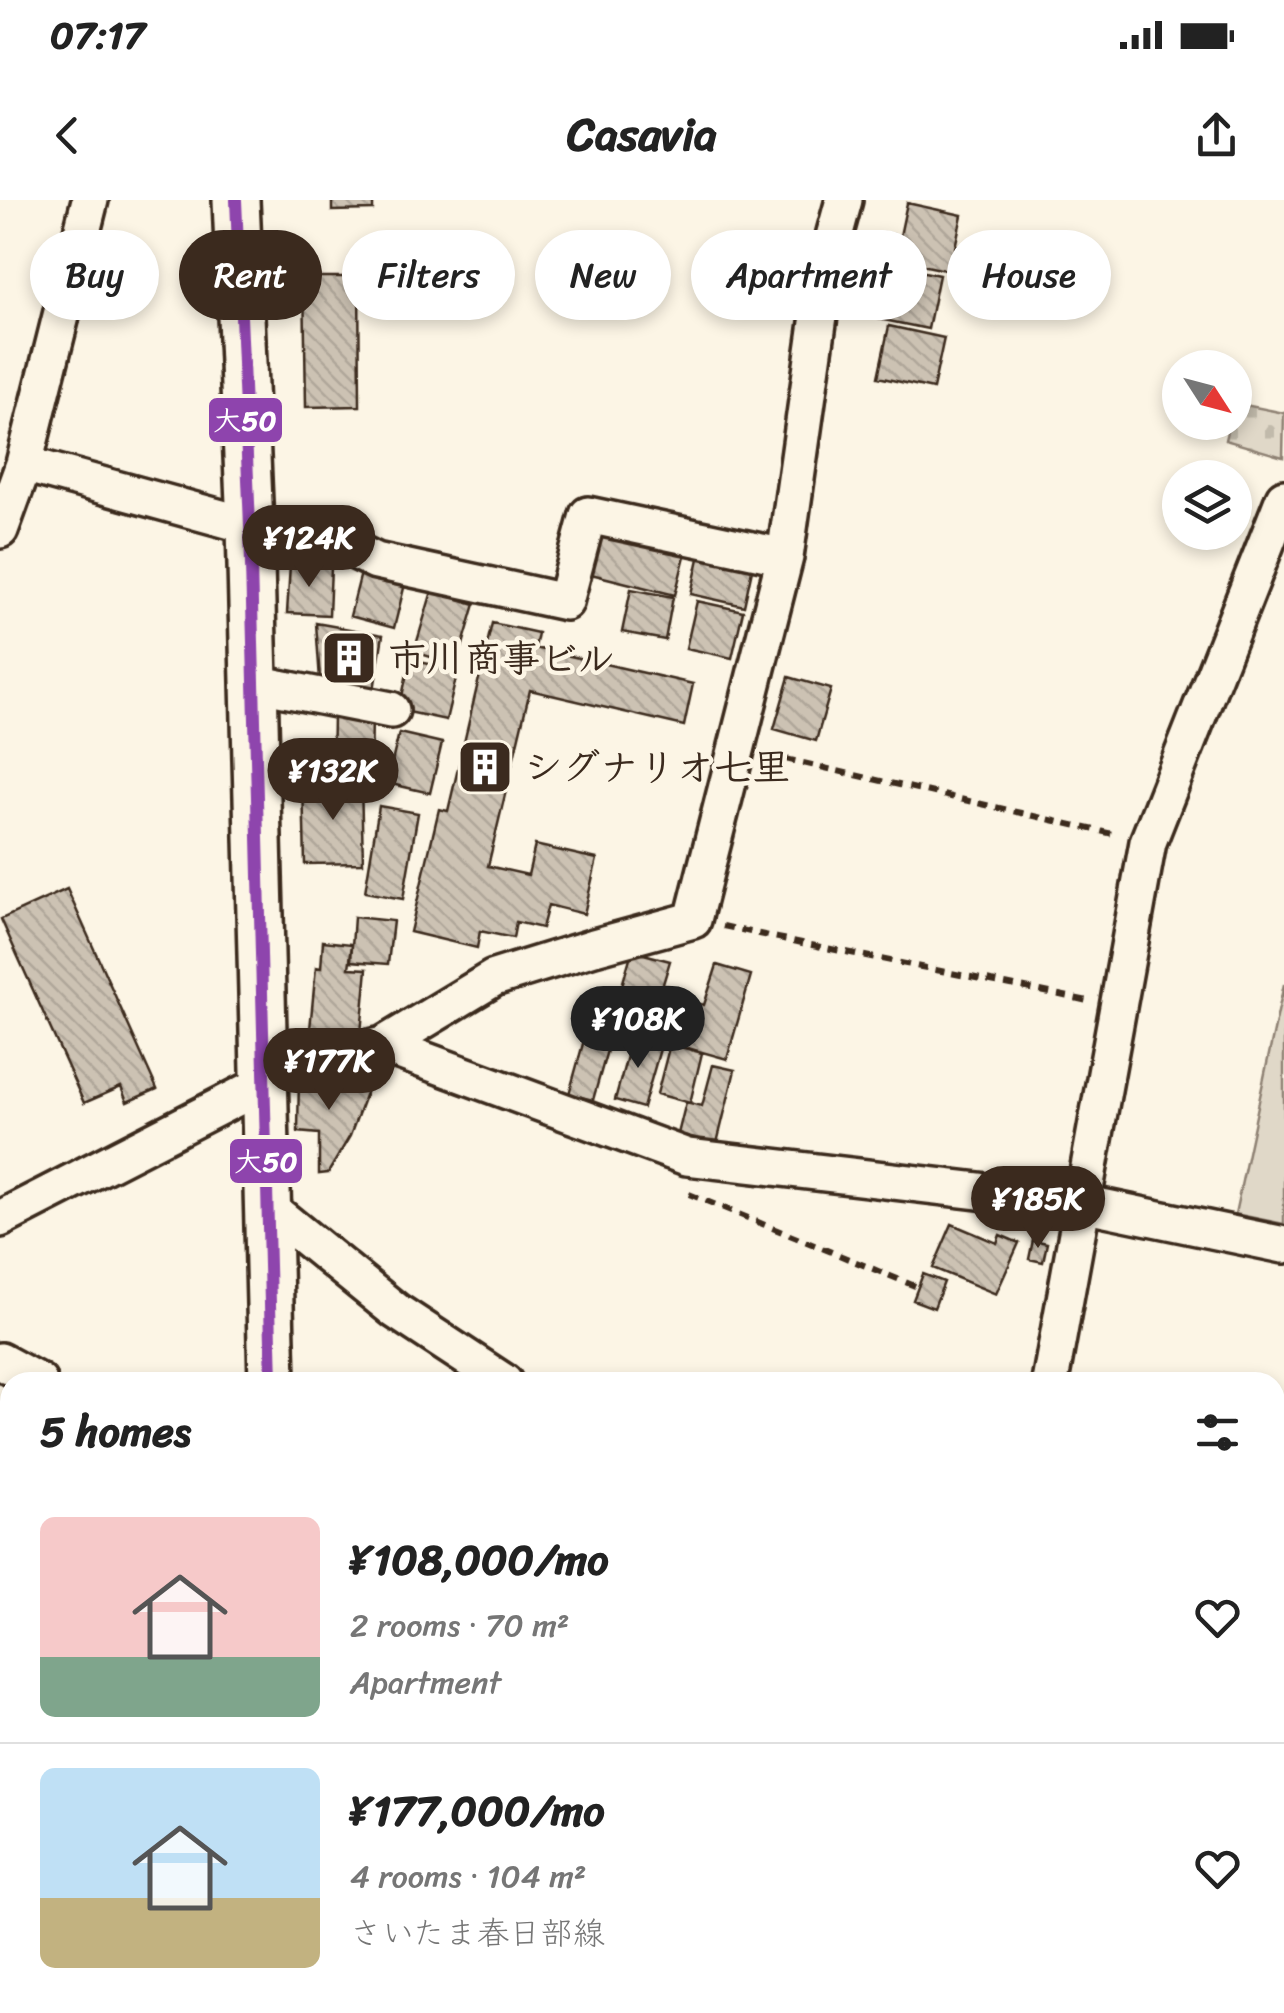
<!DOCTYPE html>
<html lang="en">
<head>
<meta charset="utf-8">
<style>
	:root { --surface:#fff; --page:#f6f6f6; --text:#222; --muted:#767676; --line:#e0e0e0; --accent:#3b2a1e }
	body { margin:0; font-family:Sriracha,"Klee One",sans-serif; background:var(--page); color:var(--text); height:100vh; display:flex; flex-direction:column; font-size:38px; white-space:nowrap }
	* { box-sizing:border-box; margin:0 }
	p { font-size:32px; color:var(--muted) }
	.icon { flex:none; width:55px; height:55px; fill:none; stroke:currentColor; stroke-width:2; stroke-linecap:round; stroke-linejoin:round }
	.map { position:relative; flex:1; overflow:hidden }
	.drawer { position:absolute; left:0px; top:1172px; width:1285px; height:642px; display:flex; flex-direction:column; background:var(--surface); border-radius:30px 30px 0 0; box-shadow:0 5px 15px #0003 }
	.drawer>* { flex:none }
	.banner { position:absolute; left:30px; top:30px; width:1225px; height:90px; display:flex; gap:20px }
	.needle { width:65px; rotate:126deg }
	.controls { position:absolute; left:1162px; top:150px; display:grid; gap:20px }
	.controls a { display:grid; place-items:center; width:90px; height:90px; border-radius:50%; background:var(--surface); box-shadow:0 5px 15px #0003; font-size:50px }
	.price { position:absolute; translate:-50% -85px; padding:0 22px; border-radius:35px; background:var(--accent); color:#fff; font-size:32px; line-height:65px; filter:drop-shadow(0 2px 5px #0008) }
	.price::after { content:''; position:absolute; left:50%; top:60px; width:30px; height:22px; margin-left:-15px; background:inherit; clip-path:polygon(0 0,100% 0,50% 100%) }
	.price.on { background:#222; color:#fff }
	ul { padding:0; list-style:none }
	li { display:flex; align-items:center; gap:30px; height:250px; padding:0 40px }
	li+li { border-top:2px solid var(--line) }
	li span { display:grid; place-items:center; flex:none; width:280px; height:200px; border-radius:15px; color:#555 }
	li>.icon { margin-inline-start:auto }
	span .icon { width:120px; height:120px; fill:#fffc; stroke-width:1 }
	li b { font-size:42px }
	h2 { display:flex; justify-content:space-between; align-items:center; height:120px; padding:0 40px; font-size:42px }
	.tag { padding:0 35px; border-radius:45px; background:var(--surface); box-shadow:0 5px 15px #0003; font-size:35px; line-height:90px }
	.tag.on { background:var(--accent); color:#fff }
	.status { display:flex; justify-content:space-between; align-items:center; height:70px; padding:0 50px; background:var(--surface); direction:ltr }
	.status svg { height:28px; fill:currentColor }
	header { display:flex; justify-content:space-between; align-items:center; height:130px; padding:0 40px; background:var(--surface); font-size:45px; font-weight:800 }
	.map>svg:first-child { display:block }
</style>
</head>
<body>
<div class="status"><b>07:17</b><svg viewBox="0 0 49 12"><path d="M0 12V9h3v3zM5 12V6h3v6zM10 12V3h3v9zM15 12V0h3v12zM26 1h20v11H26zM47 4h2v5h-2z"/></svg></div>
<header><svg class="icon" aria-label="back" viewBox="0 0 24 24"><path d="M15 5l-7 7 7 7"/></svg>Casavia<svg class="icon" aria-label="share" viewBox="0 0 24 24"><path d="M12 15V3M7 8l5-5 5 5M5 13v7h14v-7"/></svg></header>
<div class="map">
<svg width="1284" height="1813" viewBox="0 0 1284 1813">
	<defs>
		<pattern id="cemetery-stones" width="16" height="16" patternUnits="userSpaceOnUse" patternTransform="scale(2.5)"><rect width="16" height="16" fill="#e0d8c8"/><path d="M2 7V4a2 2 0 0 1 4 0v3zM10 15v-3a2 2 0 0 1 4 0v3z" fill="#c1baab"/></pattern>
		<pattern id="building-back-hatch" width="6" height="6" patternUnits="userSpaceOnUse" patternTransform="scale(2.5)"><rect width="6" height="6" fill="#ccc2b3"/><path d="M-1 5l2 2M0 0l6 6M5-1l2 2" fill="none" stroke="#b0a79a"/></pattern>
	</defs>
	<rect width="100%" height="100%" fill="#fcf5e5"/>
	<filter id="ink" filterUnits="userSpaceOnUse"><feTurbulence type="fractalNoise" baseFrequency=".01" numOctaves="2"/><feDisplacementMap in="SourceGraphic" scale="20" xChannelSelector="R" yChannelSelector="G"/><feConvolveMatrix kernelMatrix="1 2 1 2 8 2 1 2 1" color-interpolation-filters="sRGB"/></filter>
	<g filter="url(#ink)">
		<path fill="url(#cemetery-stones)" stroke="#8e8173" stroke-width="2.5" d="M1235,203L1284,213L1283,257L1225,240L1229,223L1235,222Z"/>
		<path fill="#e0d8c8" stroke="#8e8173" stroke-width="2.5" d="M1284,784V1024L1235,1014Z"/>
		<path fill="url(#building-back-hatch)" stroke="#3b2a1e" stroke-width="2.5" d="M332,0H373V10L332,11Z
			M907,3L962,15L950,71L879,56L884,33L900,36Z
			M885,64L939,75L928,129L874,118Z
			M304,77H359L360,206L306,207Z
			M889,126L944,138L933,189L878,177Z
			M597,330L686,352L675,395L587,373Z
			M700,354L753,365L744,406L691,394Z
			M290,365L331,367L329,415L287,413Z
			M362,369L406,380L394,428L350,416Z
			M631,389L673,397L665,440L622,432Z
			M432,391L475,404L457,465L414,452Z
			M697,401L743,411L732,458L686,448Z
			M316,423L383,435L374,490L320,480Z
			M492,423L538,433L535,448L693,484L684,526L530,490L488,666L528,675L535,645L597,659L584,714L548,705L542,728L516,722L513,738L480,731L477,748L410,732L439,609L448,611Z
			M410,460L458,470L446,520L399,510Z
			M789,477L831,489L816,541L774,529Z
			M333,514L372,515L371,574L332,573Z
			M399,533L442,543L430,593L387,583Z
			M361,581L363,663L305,664L303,582Z
			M379,606L418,613L403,699L365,692Z
			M67,689L157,889L127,902L121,887L84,903L1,719Z
			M354,717L393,721L388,764L351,761Z
			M323,741L352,744L349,768L367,769L361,833L310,829L316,767L321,768Z
			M632,751L670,761L663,784L680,789L666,836L612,820Z
			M717,765L751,775L727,859L684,847L697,803L704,805Z
			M589,822L613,829L593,900L569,894Z
			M633,834L662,842L643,908L615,900Z
			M670,844L702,853L690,903L657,894Z
			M713,865L735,870L717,943L678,934L686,902L702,906Z
			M299,875H346L348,883L370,882L350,936L328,973L319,974V934L298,932Z
			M952,1024L997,1043L1000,1035L1019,1043L996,1094L933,1068Z
			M1033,1040L1047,1043L1043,1062L1029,1059Z
			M923,1074L944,1082L934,1108L913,1100Z"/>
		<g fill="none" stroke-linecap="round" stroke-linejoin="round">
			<g stroke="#3b2a1e" stroke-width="42">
				<path id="minor" d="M24,264L250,326L351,349L376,361L565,402L588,315L785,357
					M0,330L24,264L90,0
					M254,483L391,510
					M383,845L687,957L1082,1003L1284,1045
					M264,855L327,858L383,845L494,778L594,747L693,720L785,357L826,66L844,0
					M267,1018L279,1016L396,1111L504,1182
					M0,1019L265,883
					M0,1161L39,1182
					M1050,1182L1148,642L1284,298
					M1275,1283L1284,1285
					M1275,1480L1284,1443
					M0,1578H10
					M1275,1629L1284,1630
					M31,1805V1813"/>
			</g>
			<g stroke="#3b2a1e" stroke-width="52">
				<path id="major" d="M236,0L250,326L272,1182
					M284,1805L285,1813"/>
			</g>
			<path stroke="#3b2a1e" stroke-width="6" stroke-dasharray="10 8" stroke-linecap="butt" d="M768,555L1117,635
				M723,726C844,753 966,775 1088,801
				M689,994L915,1086
				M1129,1805L1173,1813
				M857,1813L858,1805"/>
			<use href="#minor" stroke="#fcf5e5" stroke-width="35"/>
			<use href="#major" stroke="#fcf5e5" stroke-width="45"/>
			<g stroke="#fcf5e5" stroke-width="20">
				<path id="bus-1" d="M236,0L250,326L272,1182"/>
			</g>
			<use href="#bus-1" stroke="#8e44ad" stroke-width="12"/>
		</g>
	</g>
	<defs>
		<g id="building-square" transform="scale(2.875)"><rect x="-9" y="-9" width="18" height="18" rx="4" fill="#3b2a1e" stroke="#fcf5e5"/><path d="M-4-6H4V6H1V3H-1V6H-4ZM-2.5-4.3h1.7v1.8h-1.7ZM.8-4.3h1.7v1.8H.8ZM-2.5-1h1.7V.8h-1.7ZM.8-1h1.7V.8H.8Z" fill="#fff"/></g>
	</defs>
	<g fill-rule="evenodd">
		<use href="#building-square" x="349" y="458"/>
		<use href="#building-square" x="485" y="567"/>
	</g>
	<g text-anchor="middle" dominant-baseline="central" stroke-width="9" stroke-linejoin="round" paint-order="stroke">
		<g font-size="38" font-weight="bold" fill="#3b2a1e" stroke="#fcf5e5" text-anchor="start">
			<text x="388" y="458">市川商事ビル</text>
			<text x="524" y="567">シグナリオ七里</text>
		</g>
	</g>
	<g stroke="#fcf5e5" stroke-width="4">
		<rect x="207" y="196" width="77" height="48" rx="10" fill="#8e44ad"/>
		<rect x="228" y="937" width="76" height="48" rx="10" fill="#8e44ad"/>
	</g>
	<g font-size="28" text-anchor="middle" font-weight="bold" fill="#fff">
		<text x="245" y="230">大50</text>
		<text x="266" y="971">大50</text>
	</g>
</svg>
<div class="controls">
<a><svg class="needle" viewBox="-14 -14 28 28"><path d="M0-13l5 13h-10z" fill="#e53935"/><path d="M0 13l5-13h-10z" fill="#767676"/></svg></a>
<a><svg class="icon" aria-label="layers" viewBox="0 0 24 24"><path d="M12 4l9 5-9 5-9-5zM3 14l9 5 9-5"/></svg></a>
</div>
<b class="price" style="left:309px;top:390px">¥124K</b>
<b class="price" style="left:333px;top:623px">¥132K</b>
<b class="price on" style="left:638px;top:871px">¥108K</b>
<b class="price" style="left:329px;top:913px">¥177K</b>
<b class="price" style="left:1038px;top:1051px">¥185K</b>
<div class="banner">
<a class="tag">Buy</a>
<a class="tag on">Rent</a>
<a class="tag">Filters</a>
<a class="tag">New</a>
<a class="tag">Apartment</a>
<a class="tag">House</a>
</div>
<section class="drawer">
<h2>5 homes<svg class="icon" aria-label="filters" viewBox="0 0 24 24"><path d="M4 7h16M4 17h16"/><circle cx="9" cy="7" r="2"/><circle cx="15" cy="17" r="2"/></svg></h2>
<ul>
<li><span style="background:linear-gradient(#f6c9c9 70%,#7fa58c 0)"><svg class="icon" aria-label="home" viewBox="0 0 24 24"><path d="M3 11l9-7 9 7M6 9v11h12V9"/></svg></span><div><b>¥108,000/mo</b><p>2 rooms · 70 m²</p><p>Apartment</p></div><svg class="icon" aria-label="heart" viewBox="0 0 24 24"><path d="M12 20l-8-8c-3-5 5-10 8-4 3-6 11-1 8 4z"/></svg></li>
<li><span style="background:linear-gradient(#bfe0f5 65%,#c2b280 0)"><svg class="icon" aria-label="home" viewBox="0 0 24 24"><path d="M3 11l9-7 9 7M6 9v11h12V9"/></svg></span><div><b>¥177,000/mo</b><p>4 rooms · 104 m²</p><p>さいたま春日部線</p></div><svg class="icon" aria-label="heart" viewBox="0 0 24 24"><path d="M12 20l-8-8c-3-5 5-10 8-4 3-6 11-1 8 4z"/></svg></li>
</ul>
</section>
</div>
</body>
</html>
